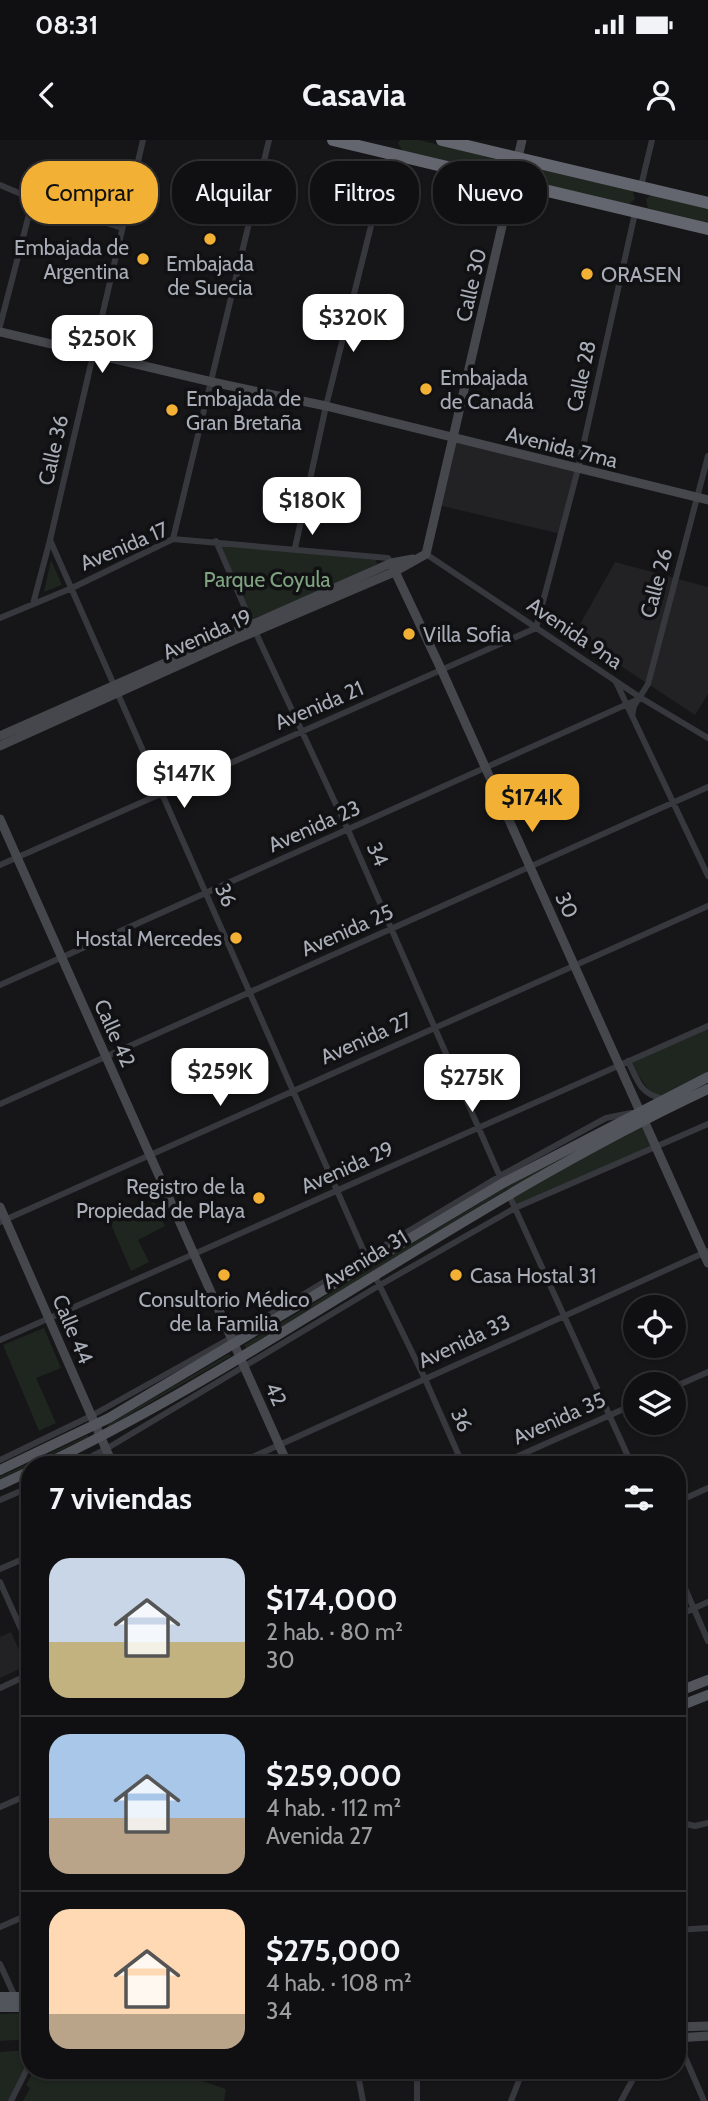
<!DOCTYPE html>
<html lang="es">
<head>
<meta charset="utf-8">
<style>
	:root { --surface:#101012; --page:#19191b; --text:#f1f3f6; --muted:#9c9d9f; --line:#303032; --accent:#f2b134 }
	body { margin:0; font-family:Cabin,sans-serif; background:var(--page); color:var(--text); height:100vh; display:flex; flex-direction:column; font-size:26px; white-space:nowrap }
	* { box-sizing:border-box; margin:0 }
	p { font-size:23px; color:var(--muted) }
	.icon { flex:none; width:38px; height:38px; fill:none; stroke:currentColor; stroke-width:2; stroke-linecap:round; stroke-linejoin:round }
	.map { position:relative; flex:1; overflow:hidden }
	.drawer { position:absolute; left:21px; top:1316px; width:665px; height:623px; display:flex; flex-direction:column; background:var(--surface); border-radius:28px; box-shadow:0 2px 5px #0004,0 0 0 2px var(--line) }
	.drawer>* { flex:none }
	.hud { position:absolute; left:21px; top:21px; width:667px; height:63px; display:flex; gap:14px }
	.controls { position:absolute; left:623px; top:1155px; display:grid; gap:14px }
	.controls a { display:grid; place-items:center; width:63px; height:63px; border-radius:50%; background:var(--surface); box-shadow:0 2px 5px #0004,0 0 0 2px var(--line); font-size:35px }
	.price { position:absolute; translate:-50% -60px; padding:0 16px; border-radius:14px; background:#fff; color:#222; font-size:23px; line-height:46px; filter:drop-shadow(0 2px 4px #0008) }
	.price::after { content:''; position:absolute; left:50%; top:42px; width:21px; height:16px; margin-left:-10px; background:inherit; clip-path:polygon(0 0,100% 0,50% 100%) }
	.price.on { background:var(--accent); color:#111 }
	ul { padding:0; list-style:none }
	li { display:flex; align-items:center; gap:21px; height:175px; padding:0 28px }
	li+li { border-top:2px solid var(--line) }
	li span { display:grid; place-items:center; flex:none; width:196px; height:140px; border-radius:21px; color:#555 }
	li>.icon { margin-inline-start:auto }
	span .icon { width:84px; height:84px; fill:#fffc; stroke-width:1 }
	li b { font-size:30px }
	h2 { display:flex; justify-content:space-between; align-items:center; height:84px; padding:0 28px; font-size:30px }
	.chip { padding:0 24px; border-radius:28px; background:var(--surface); box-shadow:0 2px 5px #0004,0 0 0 2px var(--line); font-size:24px; line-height:63px }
	.chip.on { background:var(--accent); color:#111 }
	.status { display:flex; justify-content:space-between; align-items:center; height:49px; padding:0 35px; background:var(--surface); direction:ltr }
	.status svg { height:19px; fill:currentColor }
	header { display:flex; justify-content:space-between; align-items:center; height:91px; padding:0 28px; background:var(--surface); font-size:32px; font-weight:700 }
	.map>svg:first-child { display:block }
</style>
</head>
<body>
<div class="status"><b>08:31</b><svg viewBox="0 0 49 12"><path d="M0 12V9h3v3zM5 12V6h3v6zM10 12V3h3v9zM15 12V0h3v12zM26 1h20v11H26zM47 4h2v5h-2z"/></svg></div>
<header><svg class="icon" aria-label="back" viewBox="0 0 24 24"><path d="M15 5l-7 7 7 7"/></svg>Casavia<svg class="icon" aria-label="person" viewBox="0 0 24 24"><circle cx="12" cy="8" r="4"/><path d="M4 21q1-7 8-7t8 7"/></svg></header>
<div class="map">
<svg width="708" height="1961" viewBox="0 0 708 1961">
	<rect width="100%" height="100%" fill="#161618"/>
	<path fill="#222225" d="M454,298L578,329L561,394L438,365Z
		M615,422L708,447V554L695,575L574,495Z
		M11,1492L26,1526L0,1538V1497Z"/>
	<path fill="#1e261f" d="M401,0H419L506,21L509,29L503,35L403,12L398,3Z
		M534,27L632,50L635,59L628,65L530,41L526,33Z
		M653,53L708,67V83L648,68L646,59Z
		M221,405L376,420L377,424L324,449L252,479Z
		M51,420L62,445L44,452Z
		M708,886V937L663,959L649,950L628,921Z
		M644,979L657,1008L517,1067L509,1055Z
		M577,1008L575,1013L506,1050L246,1208L244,1205L505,1048Z
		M154,1062L165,1086L138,1100L149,1122L131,1131L110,1082Z
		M44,1188L61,1228L36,1238L56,1283L39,1291L3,1205Z
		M229,1214L231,1216L108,1287L107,1285Z
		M88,1295V1297L0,1339V1337Z
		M30,1873V1899L0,1901V1874Z
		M30,1910V1916L8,1961H0V1912Z
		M34,1930H170L226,1949L224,1961H23L30,1948L26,1945Z"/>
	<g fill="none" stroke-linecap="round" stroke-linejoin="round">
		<path stroke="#37383d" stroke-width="6" d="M0,45L33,59L122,88
			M641,46L652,0
			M0,186L33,59
			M173,399L269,0
			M50,400L369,1123
			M216,401L255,491L348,690L501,1039
			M295,408L326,266L389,14
			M426,414L641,558L708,598
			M33,464L50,400L143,0
			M0,478L72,448L173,399L388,418L391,423
			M616,542L708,736
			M632,576L634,566L648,544L708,316
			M0,725L536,488L578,329L635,73
			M0,845L641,558
			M628,921C638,941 640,954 663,959
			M0,964L708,647
			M509,1055L632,1325
			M0,1082L708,766
			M375,1136L425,1239L463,1325
			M0,1200L708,886
			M674,1247L708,1232
			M0,1320L91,1276L231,1198L500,1036L606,978L631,973
			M75,1325L106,1309L380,1145L515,1068L708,984
			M235,1325L708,1111
			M498,1325L635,1264
			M0,1360L30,1347
			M677,1362L708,1348
			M0,1429L30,1416
			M677,1430L708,1501
			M0,1442L30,1509
			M677,1476L708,1462
			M0,1548L30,1534
			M0,1667L30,1654
			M677,1682L695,1686L708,1683
			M0,1787L30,1774
			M677,1790L708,1788
			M0,1824L15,1857
			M681,1898L685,1917L704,1961
			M357,1930L363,1961
			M417,1930V1961
			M11,1961L30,1923
			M511,1961L523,1930
			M621,1961L638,1930"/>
		<path stroke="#45474d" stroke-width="9" d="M0,192L212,242L326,266L708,360
			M426,414L522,0
			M391,423L442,531L708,1123
			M0,596L391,423L413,419
			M0,606L235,500L394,432L426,414
			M0,679L288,1325
			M0,1067L113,1325
			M677,1887L708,1886
			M677,1898L708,1896"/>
		<path stroke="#53555c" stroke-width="10" d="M43,1325C134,1282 221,1230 307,1177C438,1097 569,1014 708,949
			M0,1330L109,1278L503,1043L708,937
			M0,1345L30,1331
			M677,1552L708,1540
			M677,1567L708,1555
			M0,1857H30
			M0,1867H30"/>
		<path stroke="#63666e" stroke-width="12" d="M333,0L708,89
			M442,0L708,63"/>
	</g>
	<g fill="#f2b134" stroke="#111113" stroke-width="2.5">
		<circle cx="210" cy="99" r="7"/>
		<circle cx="143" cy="119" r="7"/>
		<circle cx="587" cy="134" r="7"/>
		<circle cx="426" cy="249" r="7"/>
		<circle cx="172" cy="270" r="7"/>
		<circle cx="409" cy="494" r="7"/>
		<circle cx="236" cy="798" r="7"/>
		<circle cx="259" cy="1058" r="7"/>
		<circle cx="224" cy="1135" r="7"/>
		<circle cx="456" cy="1135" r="7"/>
	</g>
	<g text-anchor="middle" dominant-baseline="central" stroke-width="7" stroke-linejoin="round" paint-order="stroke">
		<g font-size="21" fill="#a8adb8" stroke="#111113" text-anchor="start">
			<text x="129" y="107" text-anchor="end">Embajada de<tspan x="129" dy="24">Argentina</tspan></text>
			<text x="210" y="123" text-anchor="middle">Embajada<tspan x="210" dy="24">de Suecia</tspan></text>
			<text x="601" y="134">ORASEN</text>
			<text x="440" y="237">Embajada<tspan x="440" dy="24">de Canadá</tspan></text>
			<text x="186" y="258">Embajada de<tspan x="186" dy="24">Gran Bretaña</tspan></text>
			<text x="423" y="494">Villa Sofia</text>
			<text x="222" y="798" text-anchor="end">Hostal Mercedes</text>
			<text x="245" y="1046" text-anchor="end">Registro de la<tspan x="245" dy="24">Propiedad de Playa</tspan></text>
			<text x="470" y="1135">Casa Hostal 31</text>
			<text x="224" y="1159" text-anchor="middle">Consultorio Médico<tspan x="224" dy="24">de la Familia</tspan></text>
		</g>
		<g font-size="21" fill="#a8adb8" stroke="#111113">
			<text transform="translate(471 145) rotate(-77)">Calle 30</text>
			<text transform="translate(581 236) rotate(-78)">Calle 28</text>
			<text transform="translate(562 307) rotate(14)">Avenida 7ma</text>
			<text transform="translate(53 310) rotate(-77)">Calle 36</text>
			<text transform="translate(124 406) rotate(-23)">Avenida 17</text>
			<text transform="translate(656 443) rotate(-75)">Calle 26</text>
			<text transform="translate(575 493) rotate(34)">Avenida 9na</text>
			<text transform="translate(207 494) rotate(-24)">Avenida 19</text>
			<text transform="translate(319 565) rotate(-23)">Avenida 21</text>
			<text transform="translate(314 686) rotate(-24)">Avenida 23</text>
			<text transform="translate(378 714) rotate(66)">34</text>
			<text transform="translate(226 755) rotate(66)">36</text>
			<text transform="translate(567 765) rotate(66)">30</text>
			<text transform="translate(347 790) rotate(-24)">Avenida 25</text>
			<text transform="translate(115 893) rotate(66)">Calle 42</text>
			<text transform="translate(366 898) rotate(-24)">Avenida 27</text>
			<text transform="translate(347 1027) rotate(-24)">Avenida 29</text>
			<text transform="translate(365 1119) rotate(-31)">Avenida 31</text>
			<text transform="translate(73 1189) rotate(67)">Calle 44</text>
			<text transform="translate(464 1201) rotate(-25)">Avenida 33</text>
			<text transform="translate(276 1254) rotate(66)">42</text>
			<text transform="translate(559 1278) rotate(-24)">Avenida 35</text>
			<text transform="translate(462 1280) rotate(66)">36</text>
		</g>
		<g font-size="21" fill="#7fa381" stroke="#111113">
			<text x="267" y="439">Parque Coyula</text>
		</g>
	</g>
</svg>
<div class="controls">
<a><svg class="icon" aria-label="locate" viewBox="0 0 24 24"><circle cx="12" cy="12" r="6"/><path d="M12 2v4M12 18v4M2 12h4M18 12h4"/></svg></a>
<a><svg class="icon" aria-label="layers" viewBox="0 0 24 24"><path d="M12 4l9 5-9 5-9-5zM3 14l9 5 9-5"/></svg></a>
</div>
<b class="price" style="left:353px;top:214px">$320K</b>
<b class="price" style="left:102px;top:235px">$250K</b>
<b class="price" style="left:312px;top:397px">$180K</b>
<b class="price" style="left:184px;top:670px">$147K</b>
<b class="price on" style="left:532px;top:694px">$174K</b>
<b class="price" style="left:220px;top:968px">$259K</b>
<b class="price" style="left:472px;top:974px">$275K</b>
<div class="hud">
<a class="chip on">Comprar</a>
<a class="chip">Alquilar</a>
<a class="chip">Filtros</a>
<a class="chip">Nuevo</a>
</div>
<section class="drawer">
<h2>7 viviendas<svg class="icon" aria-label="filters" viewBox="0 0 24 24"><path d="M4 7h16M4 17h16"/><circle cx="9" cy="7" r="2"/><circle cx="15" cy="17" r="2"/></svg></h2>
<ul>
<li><span style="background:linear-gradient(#c9d6e8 60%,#c2b280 0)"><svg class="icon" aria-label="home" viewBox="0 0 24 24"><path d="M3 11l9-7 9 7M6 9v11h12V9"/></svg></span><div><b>$174,000</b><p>2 hab. · 80 m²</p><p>30</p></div></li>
<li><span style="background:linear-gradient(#a9c7e8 60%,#b9a48a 0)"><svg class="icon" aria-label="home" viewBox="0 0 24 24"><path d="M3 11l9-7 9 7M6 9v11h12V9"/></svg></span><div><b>$259,000</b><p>4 hab. · 112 m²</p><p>Avenida 27</p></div></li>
<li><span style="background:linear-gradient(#ffd9b3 75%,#b9a48a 0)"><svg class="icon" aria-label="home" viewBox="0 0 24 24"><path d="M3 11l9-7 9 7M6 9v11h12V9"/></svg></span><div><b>$275,000</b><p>4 hab. · 108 m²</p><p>34</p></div></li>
</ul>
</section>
</div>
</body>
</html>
